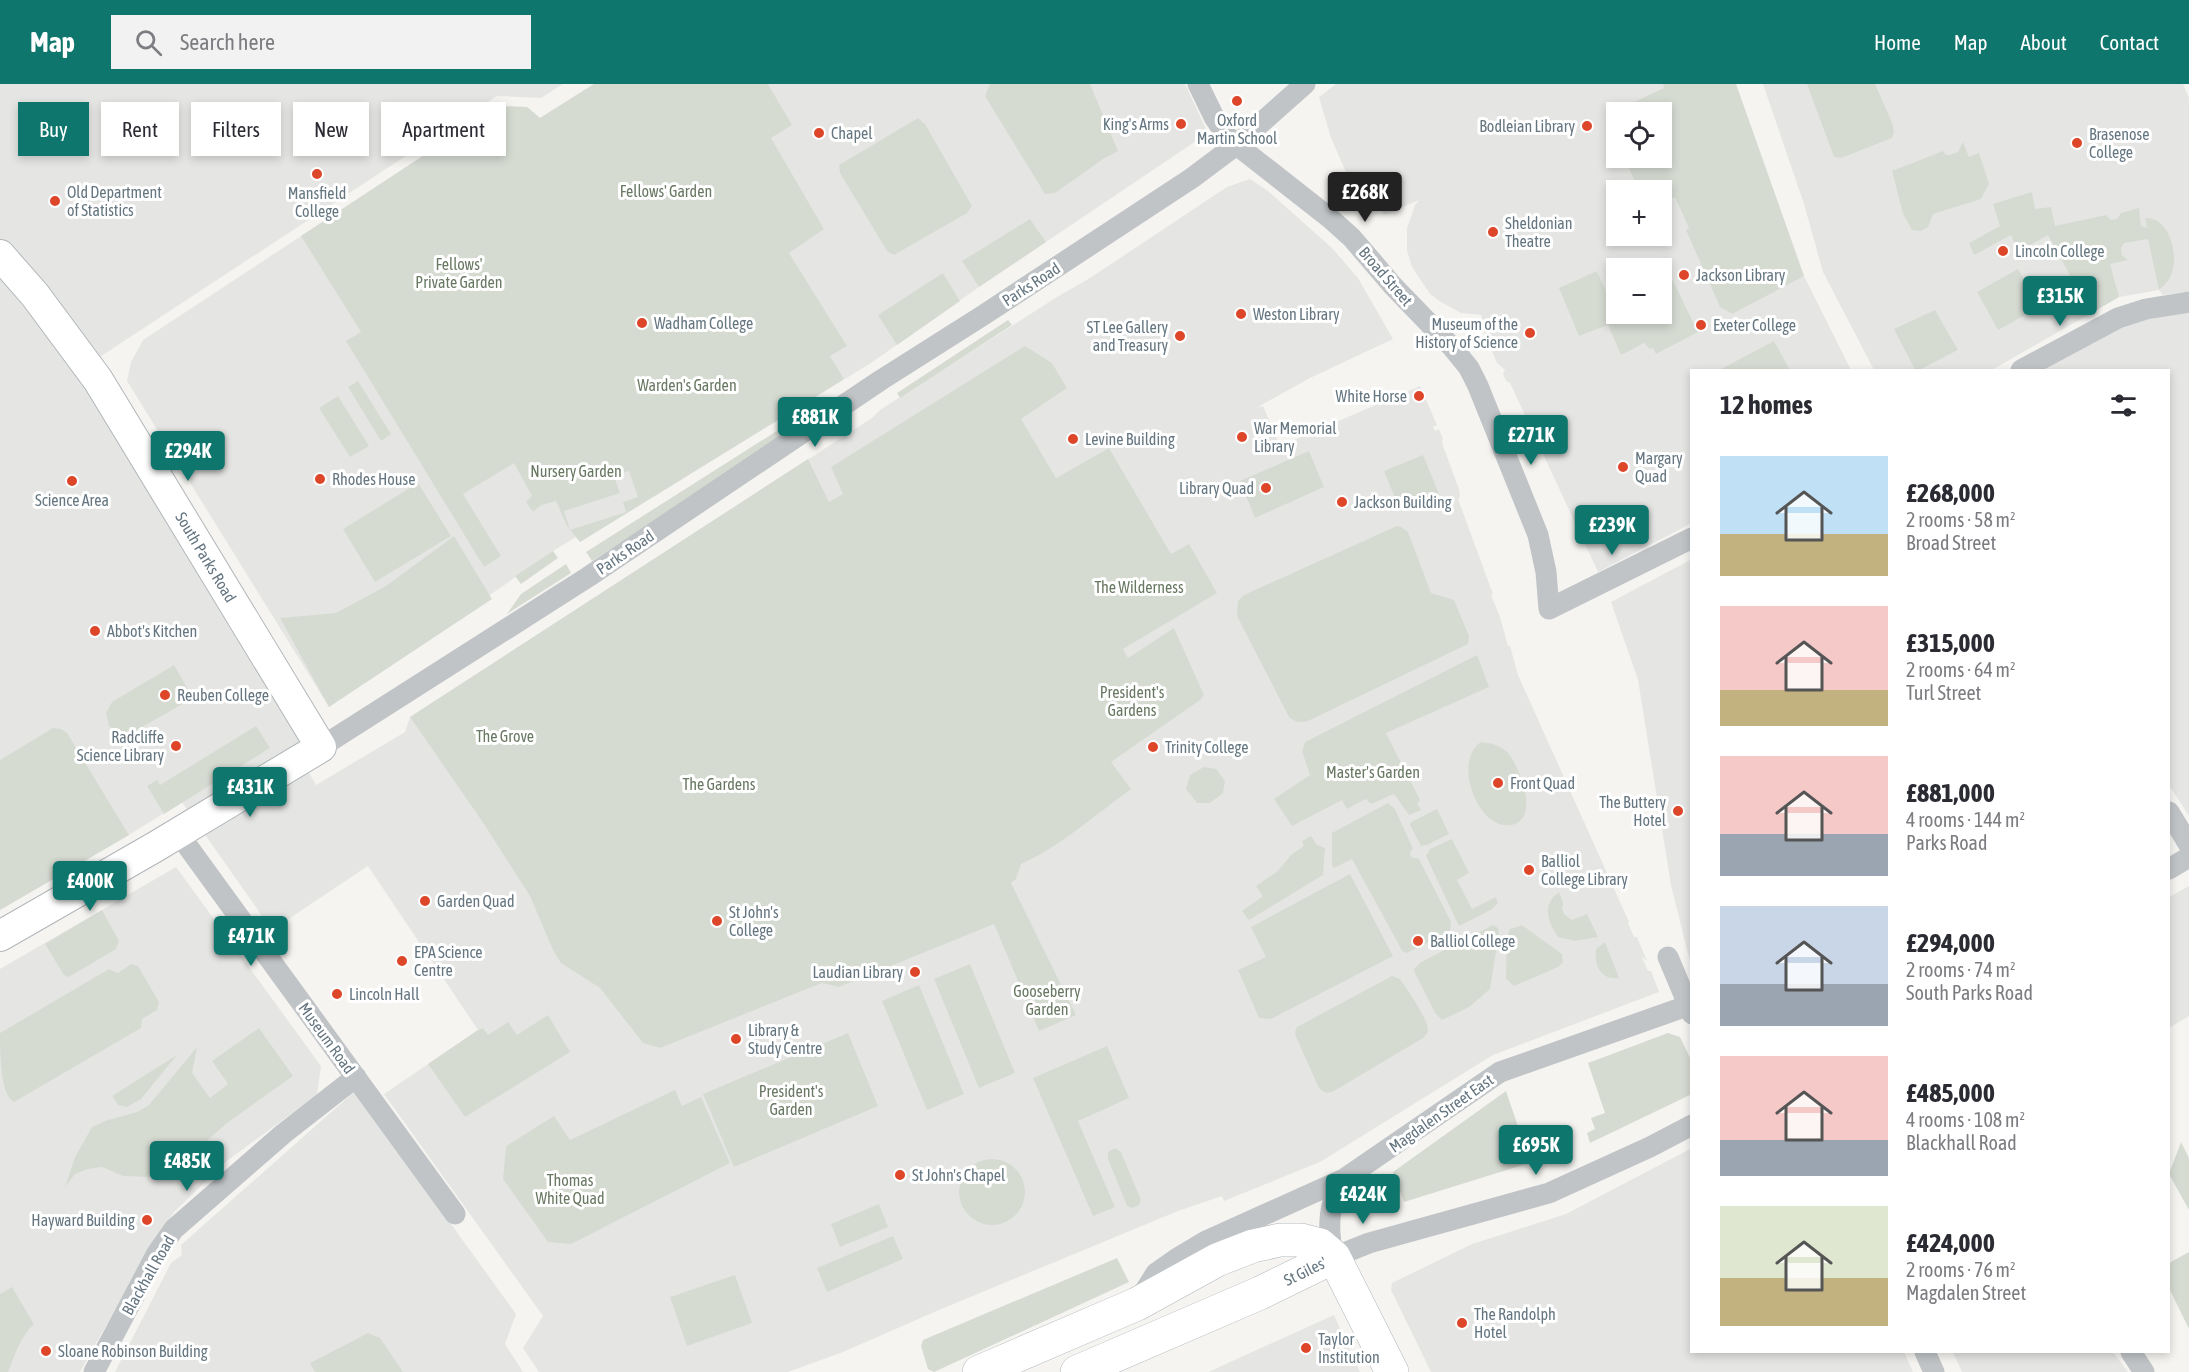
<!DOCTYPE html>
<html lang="en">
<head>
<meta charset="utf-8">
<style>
	:root { --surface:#fff; --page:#f2f2f3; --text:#2b2b33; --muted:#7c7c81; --accent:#0f766e }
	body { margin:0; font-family:"Asap Condensed",sans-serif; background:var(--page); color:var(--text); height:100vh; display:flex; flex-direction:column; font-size:22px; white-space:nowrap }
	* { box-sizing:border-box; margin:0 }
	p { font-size:20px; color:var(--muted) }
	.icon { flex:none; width:33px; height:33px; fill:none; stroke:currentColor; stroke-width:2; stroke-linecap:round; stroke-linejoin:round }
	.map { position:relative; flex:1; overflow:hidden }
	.side { position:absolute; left:1690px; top:285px; width:480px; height:984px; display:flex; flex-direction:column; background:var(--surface); border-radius:0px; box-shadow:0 3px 9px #0003 }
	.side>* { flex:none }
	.top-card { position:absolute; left:18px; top:18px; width:570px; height:54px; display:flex; gap:12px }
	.buttons { position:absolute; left:1606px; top:18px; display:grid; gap:12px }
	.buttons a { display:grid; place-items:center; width:66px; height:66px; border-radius:0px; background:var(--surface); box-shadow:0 3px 9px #0003; font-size:30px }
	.price { position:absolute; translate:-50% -51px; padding:0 14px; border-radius:6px; background:var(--accent); color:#fff; font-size:20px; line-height:39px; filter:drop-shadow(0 2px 3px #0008) }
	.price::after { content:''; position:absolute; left:50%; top:36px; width:18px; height:14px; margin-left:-9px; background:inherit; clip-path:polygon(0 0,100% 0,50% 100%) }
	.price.selected { background:#222; color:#fff }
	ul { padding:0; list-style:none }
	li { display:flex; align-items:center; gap:18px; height:150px; padding:0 30px }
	li span { display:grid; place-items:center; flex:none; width:168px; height:120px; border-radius:0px; color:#555 }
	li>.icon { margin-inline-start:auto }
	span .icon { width:72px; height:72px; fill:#fffc; stroke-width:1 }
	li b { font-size:26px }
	h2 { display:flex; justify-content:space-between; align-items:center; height:72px; padding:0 30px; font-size:26px }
	.pill { padding:0 21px; border-radius:0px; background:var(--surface); box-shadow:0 3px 9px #0003; font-size:21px; line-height:54px }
	.pill.selected { background:var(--accent); color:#fff }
	header { display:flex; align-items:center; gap:36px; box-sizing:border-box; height:84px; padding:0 30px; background:var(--accent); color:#fff }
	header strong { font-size:28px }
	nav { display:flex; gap:33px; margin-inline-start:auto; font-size:21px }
	.search { width:420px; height:54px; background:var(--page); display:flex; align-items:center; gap:15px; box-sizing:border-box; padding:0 21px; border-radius:0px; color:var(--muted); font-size:22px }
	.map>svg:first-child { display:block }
</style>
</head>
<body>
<header>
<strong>Map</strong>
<div class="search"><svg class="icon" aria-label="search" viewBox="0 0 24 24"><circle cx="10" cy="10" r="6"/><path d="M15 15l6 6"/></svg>Search here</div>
<nav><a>Home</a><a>Map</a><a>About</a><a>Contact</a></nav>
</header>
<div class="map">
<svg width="2189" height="1288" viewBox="0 0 2189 1288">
	<rect width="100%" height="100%" fill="#f5f4f1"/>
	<path fill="#e5e6e4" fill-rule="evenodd" d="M0,0H563L541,14L497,12L77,288L301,657L297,668L316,701L405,648L410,633L872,334L880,326L1057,213L1090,194L1227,103L1250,95L1268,107L1332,164L1358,194L1393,255L1310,294L1256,324L1263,322L1280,362L1420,302L1437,341L1433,343L1435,347L1439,345L1443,355L1442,356L1443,362L1459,405L1460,412L1458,415L1493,510L1491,511L1500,533L1508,562H1510L1518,591L1629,838L1628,839L1634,853H1637L1647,877L1642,873L1648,887H1651L1659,908L1493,971L1320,1078L1224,1117L1222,1112L1178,1127L939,1226L843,1268L788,1288H539L523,1264L543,1232L384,1010L478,946L368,782L272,846L182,718L129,751L0,826Z
		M594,0H1185L1208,49L979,203L871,279L580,458L576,453L553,467L329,623L127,297L131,278L143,256L499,22L527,23L540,34Z
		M1336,0H1736L1804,192L1851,286H1692V439L1598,488L1510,299L1506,297L1503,290L1505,286L1497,279L1481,241L1482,231L1461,229L1441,218L1430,210L1412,183L1407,167V144L1415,121L1419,116L1384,131L1368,96L1352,102L1331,54L1319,13ZM1617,28H1662V74H1617ZM1617,106H1662V152H1617ZM1617,184H1662V230H1617Z
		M1763,0H2183L2189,14V208L2163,211L2159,206L2119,213L1992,286H1874L1823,188L1804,120Z
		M2189,221V732L2169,701V286H2029L2120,242Z
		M1692,475V881L1687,866L1671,801L1638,596L1611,518Z
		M176,783L321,982L317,1011L228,1076L174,1128L145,1172L80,1288H0V885Z
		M2189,802V932L2169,944V813Z
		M355,1007L516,1230L505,1260L523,1288H115L171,1179L182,1171L181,1161Z
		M1692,1064V1268H1904L1913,1288H1431L1391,1206L1392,1199L1472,1160L1566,1130Z
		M1334,1231L1360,1288H1209L1228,1279Z
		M1953,1268H2113L2128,1288H1962Z"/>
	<path fill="#d6dbd2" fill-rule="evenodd" d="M594,0H768L792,41L771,54L824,145L789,169L847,262L830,272L844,295L580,458L567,442L556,417L541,421L533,428L526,418L532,412L514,379L463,410L501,472L484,483L346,257L361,248L301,152L499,22L527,23L540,34ZM629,387L638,413L623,418L626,428L570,446L564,427L620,409L614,392Z
		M990,0H1090L1118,67L1103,75L1055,109L1045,110L985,12Z
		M1663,0H1736L1804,192L1732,230L1720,223L1686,146L1689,144L1675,113L1662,119V106H1639L1624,74H1662V28H1636L1632,19L1664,4Z
		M1807,0H1875L1893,41L1894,48L1892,54L1841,74L1834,73Z
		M918,34L925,40L972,122L967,129L894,171L887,167L840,89L839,81Z
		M1963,58L1969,73L1979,69L1989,100L1981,115L1933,130L1928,143L1921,147L1912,146L1903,130L1892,87L1943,67L1946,71H1950L1958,68Z
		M2032,108L2035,125L2051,123L2055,142L2106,131L2111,136L2117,135L2121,129L2139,124L2141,142L2147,144L2145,134C2171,132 2181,177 2169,195C2167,199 2162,203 2159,206L2148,155L2124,159L2121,164L2122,171L2128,176L2110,180L2119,213L2086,232L2077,216L2081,212L2048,151L2018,168L2011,151L1974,171L1969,159L2000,142L1993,120Z
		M1030,135L1046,158L979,203L962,177Z
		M2018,185L2040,223L1998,246L1977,208Z
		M1597,187L1608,212L1617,208V230H1662V197L1663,199L1672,195L1698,248L1656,270L1653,264L1650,265L1644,259L1621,271L1608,241L1579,252L1559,204Z
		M943,189L960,217L897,261L878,231Z
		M1935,226L1958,266L1919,286H1915L1894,245Z
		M1008,236L1012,241L900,314L897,309Z
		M1774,257L1790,286H1719Z
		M1025,262L1052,279L1067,304L1021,335L1056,394L1109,364L1171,470L1189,460L1217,509L1123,565L1128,574L1174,544L1204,611L1200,616L1111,678L1131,705C1096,730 1060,763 1021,780L1016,795L1011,799L1076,931L1039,947L994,840L839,903L822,899L660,964L643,959L600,904L561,879L553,866L530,812L484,740L410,633L808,375L829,418L843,410L831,383Z
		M358,297L391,350L381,357L348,303Z
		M338,312L369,362L350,373L319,324Z
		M791,338L787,352L592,477L586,468Z
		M1309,367L1324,403L1255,434L1240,397Z
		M1423,371L1439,410L1400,426L1384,387Z
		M418,399L451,452L375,498L343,445Z
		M1397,442L1401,443L1408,448L1431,509L1454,516L1469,552L1468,560L1308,637C1300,639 1295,638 1289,633L1237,532L1238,517L1244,511Z
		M454,452L492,515L329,623L280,534L336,529L386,502Z
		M553,467L558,474L521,500L515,492Z
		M566,480L571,489L507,530L521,510Z
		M1477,571L1489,603L1386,649L1420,716L1417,719L1421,726L1409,731L1394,710L1371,720L1366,715L1347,725L1342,716L1292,742L1274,715L1310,691L1302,667L1305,658Z
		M174,581L193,614L130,650L118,649L109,642L106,629L112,618Z
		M256,642L270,664L164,730L147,702L157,696L160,701Z
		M53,644L61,645L67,649L129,751L0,826V676Z
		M1481,658C1491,659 1500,661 1507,668C1519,681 1541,734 1512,741C1479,748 1451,678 1481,658Z
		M1204,683L1216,685L1225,697L1223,709L1210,719H1197L1186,705L1190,691Z
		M1388,719L1395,725L1413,765L1410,768L1411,773L1419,775L1451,838L1450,847L1407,869L1402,867L1399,861L1352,775L1334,784L1332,781V749Z
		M1437,725L1449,750L1427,761L1421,762L1410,741L1411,738Z
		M1311,752L1317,761L1325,764L1323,791L1249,836L1242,827L1263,812L1256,802L1278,787L1291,771L1304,762L1302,757Z
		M1452,755L1469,789L1457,796L1472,825L1496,813L1498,819L1491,826L1459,842L1426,772L1430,765Z
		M1350,790L1393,872L1271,935L1259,934L1238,886L1266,873L1251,843Z
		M1559,808L1563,819L1562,824L1564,830L1572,836L1587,830L1598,853L1575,857L1558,853C1548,838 1541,821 1559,808Z
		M102,826L119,857L116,865L69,893L64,891L45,860Z
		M1493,841L1498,844L1499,849L1490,905L1469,923L1442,936L1435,929L1415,889L1414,885L1421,878Z
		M1522,841L1562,870L1563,878L1558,883L1514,902L1506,895L1507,853L1510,845Z
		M1605,858L1619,894C1601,896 1594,882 1596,865Z
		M131,880L138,882L159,918L157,926L142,935L141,944L14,1018C0,1011 0,968 0,949L109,885L118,889Z
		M970,880L1015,989L979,1004L934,895Z
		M1392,892L1400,895C1407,905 1428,935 1428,946C1427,950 1426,951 1423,954L1334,1007C1327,1010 1324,1009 1319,1004L1296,953L1295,948L1297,943Z
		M919,901L964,1010L927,1026L882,917Z
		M548,931L570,968L465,1033L428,980L478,946L483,944L488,951L508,938L517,951Z
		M259,944L293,992L227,1039L194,1068L189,1063L163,1090L150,1093L123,1092L102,1083L88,1085L75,1090L65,1103L75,1073L92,1043L105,1037L137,1028L149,1021L197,963L192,989L210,1014L228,1000L212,977Z
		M848,949L878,1022L734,1083L703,1010Z
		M1668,949L1680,953L1692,978V1010L1590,1059L1587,1049L1595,1045L1591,1034L1605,1029L1588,979Z
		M1107,962L1129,1014L1078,1037L1115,1123L1093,1132L1033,994Z
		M177,971L141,1015L127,1023L118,1021L112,1012Z
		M675,1006L682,1022L701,1013L730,1079L571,1160L548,1158L503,1095L506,1062L554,1032L570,1056Z
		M1506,1007L1523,1057L1518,1059L1526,1080L1404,1118L1393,1088Z
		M2181,1058L2189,1074V1126L2169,1090Z
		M1115,1064L1121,1068L1141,1116L1139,1121L1132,1124L1127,1122L1108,1075V1068Z
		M959 1108a33 33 0 1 1 66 0a33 33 0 1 1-66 0Z
		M879,1120L888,1143L840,1163L831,1140Z
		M893,1152L903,1175L827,1208L817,1184Z
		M2189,1168V1245L2169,1204V1179Z
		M1117,1174L1129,1198L934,1288L928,1285L921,1262L923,1256Z
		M735,1191L752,1239L687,1262L670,1213Z
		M12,1203L34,1240C20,1253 15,1271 8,1288H0V1210Z
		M368,1249L380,1254L403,1288H315L310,1279Z"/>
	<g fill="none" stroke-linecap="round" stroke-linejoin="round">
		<g stroke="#b0b6ba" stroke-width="32">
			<path id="secondary" d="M0,171L35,211L98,296L321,663L155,763L0,852"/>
		</g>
		<g stroke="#b1b6b9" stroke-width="34">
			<path id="primary" d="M979,1288L1137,1220L1217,1176L1253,1162L1280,1156H1301L1320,1161L1334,1173L1392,1288
				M1077,1288L1260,1209L1334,1173"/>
		</g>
		<path stroke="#c0c4c7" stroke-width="21" d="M1198,0L1214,33L1229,55L1331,135L1352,154L1393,202L1452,263L1469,284L1478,302L1538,451L1546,488L1549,525L1692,454
			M2021,286L2118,234L2146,225L2189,218
			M321,663L588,493L881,296L982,232L1192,94L1236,61L1305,0
			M2169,728L2189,761
			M178,749L455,1130
			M2169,785L2189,773
			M1668,873L1692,930
			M1687,922L1500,988L1347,1093C1327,1114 1327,1147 1334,1173L1369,1159L1549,1109L1650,1063L1692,1041
			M1139,1216L1156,1189L1176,1175L1206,1157L1346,1094
			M1925,1268L1934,1288
			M2131,1268L2144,1288
			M94,1288L157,1169L174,1145L283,1050L356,993"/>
		<use href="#secondary" stroke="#fff" stroke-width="30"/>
		<use href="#primary" stroke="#fff" stroke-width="33"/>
	</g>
	<g fill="#dd4629" stroke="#fff" stroke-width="2">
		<circle cx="1237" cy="17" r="6"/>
		<circle cx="1181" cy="40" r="6"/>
		<circle cx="1587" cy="42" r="6"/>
		<circle cx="819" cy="49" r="6"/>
		<circle cx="2077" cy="59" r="6"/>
		<circle cx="317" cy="90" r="6"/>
		<circle cx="55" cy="117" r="6"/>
		<circle cx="1493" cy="148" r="6"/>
		<circle cx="2003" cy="167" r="6"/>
		<circle cx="1684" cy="191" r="6"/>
		<circle cx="1241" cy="230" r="6"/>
		<circle cx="642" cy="239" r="6"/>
		<circle cx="1701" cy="241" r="6"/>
		<circle cx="1530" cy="249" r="6"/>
		<circle cx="1180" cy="252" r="6"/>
		<circle cx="1419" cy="312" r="6"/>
		<circle cx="1242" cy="353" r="6"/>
		<circle cx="1073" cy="355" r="6"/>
		<circle cx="1623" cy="383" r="6"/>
		<circle cx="320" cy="395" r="6"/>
		<circle cx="72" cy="397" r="6"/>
		<circle cx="1266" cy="404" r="6"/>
		<circle cx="1342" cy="418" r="6"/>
		<circle cx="95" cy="547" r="6"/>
		<circle cx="165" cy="611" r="6"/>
		<circle cx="176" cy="662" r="6"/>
		<circle cx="1153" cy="663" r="6"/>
		<circle cx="1498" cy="699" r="6"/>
		<circle cx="1678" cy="727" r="6"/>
		<circle cx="1529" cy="786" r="6"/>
		<circle cx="425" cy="817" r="6"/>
		<circle cx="717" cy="837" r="6"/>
		<circle cx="1418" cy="857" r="6"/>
		<circle cx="402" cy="877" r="6"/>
		<circle cx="915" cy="888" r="6"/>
		<circle cx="337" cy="910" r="6"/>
		<circle cx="736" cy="955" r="6"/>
		<circle cx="900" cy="1091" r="6"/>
		<circle cx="147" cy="1136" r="6"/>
		<circle cx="1462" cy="1239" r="6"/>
		<circle cx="1306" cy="1264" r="6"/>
		<circle cx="46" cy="1267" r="6"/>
	</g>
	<g text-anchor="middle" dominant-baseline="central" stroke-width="6" stroke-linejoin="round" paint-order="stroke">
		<g font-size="16" fill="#657681" stroke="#fff" text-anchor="start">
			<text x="1237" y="36" text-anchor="middle">Oxford<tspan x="1237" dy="18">Martin School</tspan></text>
			<text x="1169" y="40" text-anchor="end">King's Arms</text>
			<text x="1575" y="42" text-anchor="end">Bodleian Library</text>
			<text x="831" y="49">Chapel</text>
			<text x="2089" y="50">Brasenose<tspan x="2089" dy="18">College</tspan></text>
			<text x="67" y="108">Old Department<tspan x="67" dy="18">of Statistics</tspan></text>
			<text x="317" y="109" text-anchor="middle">Mansfield<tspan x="317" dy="18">College</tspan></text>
			<text x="1505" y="139">Sheldonian<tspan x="1505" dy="18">Theatre</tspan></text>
			<text x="2015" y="167">Lincoln College</text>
			<text x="1696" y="191">Jackson Library</text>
			<text x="1253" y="230">Weston Library</text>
			<text x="654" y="239">Wadham College</text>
			<text x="1518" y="240" text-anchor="end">Museum of the<tspan x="1518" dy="18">History of Science</tspan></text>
			<text x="1713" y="241">Exeter College</text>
			<text x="1168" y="243" text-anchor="end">ST Lee Gallery<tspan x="1168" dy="18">and Treasury</tspan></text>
			<text x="1407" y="312" text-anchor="end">White Horse</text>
			<text x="1254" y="344">War Memorial<tspan x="1254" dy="18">Library</tspan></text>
			<text x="1085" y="355">Levine Building</text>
			<text x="1635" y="374">Margary<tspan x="1635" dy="18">Quad</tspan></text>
			<text x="332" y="395">Rhodes House</text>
			<text x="1254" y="404" text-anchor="end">Library Quad</text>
			<text x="72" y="416" text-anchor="middle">Science Area</text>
			<text x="1354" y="418">Jackson Building</text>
			<text x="107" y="547">Abbot's Kitchen</text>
			<text x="177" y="611">Reuben College</text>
			<text x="164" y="653" text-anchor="end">Radcliffe<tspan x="164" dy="18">Science Library</tspan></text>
			<text x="1165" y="663">Trinity College</text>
			<text x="1510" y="699">Front Quad</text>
			<text x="1666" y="718" text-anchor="end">The Buttery<tspan x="1666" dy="18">Hotel</tspan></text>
			<text x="1541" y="777">Balliol<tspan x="1541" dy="18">College Library</tspan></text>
			<text x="437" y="817">Garden Quad</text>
			<text x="729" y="828">St John's<tspan x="729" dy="18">College</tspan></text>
			<text x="1430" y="857">Balliol College</text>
			<text x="414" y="868">EPA Science<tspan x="414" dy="18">Centre</tspan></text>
			<text x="903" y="888" text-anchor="end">Laudian Library</text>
			<text x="349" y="910">Lincoln Hall</text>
			<text x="748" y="946">Library &amp;<tspan x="748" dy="18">Study Centre</tspan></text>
			<text x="912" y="1091">St John's Chapel</text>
			<text x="135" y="1136" text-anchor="end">Hayward Building</text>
			<text x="1474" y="1230">The Randolph<tspan x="1474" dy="18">Hotel</tspan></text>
			<text x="1318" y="1255">Taylor<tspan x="1318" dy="18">Institution</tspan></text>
			<text x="58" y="1267">Sloane Robinson Building</text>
		</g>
		<g font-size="16" fill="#697863" stroke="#fff">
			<text x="666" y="107">Fellows' Garden</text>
			<text x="459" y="180">Fellows'<tspan x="459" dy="18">Private Garden</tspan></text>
			<text x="687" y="301">Warden's Garden</text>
			<text x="576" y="387">Nursery Garden</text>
			<text x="1139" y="503">The Wilderness</text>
			<text x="1132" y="608">President's<tspan x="1132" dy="18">Gardens</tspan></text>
			<text x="505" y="652">The Grove</text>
			<text x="1373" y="688">Master's Garden</text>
			<text x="719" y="700">The Gardens</text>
			<text x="1047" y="907">Gooseberry<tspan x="1047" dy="18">Garden</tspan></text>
			<text x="791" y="1007">President's<tspan x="791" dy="18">Garden</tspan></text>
			<text x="570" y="1096">Thomas<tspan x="570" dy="18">White Quad</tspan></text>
		</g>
		<g font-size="16" fill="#657681" stroke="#fff">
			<text transform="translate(1386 192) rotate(49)">Broad Street</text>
			<text transform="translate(1031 200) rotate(-33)">Parks Road</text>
			<text transform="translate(625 468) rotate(-34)">Parks Road</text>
			<text transform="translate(206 473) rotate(59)">South Parks Road</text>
			<text transform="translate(327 954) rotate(54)">Museum Road</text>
			<text transform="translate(1441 1029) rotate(-35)">Magdalen Street East</text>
			<text transform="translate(1305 1187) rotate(-26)">St Giles'</text>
			<text transform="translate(148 1191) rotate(-60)">Blackhall Road</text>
		</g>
	</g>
</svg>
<div class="buttons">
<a><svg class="icon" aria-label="locate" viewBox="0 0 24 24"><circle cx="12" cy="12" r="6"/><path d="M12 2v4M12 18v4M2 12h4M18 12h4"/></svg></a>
<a>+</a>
<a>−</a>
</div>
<b class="price selected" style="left:1365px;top:139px">£268K</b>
<b class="price" style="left:2060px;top:243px">£315K</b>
<b class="price" style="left:815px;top:364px">£881K</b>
<b class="price" style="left:1531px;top:382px">£271K</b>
<b class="price" style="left:188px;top:398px">£294K</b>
<b class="price" style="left:1612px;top:472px">£239K</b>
<b class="price" style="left:250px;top:734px">£431K</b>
<b class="price" style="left:90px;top:828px">£400K</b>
<b class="price" style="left:251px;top:883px">£471K</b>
<b class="price" style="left:1536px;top:1092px">£695K</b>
<b class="price" style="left:187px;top:1108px">£485K</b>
<b class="price" style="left:1363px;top:1141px">£424K</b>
<div class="top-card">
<a class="pill selected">Buy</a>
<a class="pill">Rent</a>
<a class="pill">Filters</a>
<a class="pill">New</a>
<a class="pill">Apartment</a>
</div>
<section class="side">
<h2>12 homes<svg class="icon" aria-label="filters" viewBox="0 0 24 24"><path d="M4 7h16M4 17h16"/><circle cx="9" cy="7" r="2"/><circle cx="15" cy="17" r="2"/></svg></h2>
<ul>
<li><span style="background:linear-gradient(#bfe0f5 65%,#c2b280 0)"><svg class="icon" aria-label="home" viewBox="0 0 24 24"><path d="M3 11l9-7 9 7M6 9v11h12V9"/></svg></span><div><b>£268,000</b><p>2 rooms · 58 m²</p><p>Broad Street</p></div></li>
<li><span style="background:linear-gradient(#f6c9c9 70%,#c2b280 0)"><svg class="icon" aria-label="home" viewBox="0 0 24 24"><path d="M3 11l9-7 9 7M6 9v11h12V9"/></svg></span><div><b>£315,000</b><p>2 rooms · 64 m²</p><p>Turl Street</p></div></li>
<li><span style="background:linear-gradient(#f6c9c9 65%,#9aa5b1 0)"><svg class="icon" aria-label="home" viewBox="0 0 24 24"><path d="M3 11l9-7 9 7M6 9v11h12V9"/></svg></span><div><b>£881,000</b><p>4 rooms · 144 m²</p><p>Parks Road</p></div></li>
<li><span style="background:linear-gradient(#c9d6e8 65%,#9aa5b1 0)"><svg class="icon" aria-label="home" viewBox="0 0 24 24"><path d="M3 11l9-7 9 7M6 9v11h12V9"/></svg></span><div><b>£294,000</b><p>2 rooms · 74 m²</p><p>South Parks Road</p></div></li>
<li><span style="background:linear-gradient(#f6c9c9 70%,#9aa5b1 0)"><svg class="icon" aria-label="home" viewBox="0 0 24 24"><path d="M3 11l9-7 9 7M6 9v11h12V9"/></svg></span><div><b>£485,000</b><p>4 rooms · 108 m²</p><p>Blackhall Road</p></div></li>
<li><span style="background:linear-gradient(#dfe7d0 60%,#c2b280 0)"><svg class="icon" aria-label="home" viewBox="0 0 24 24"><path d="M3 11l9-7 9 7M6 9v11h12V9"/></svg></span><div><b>£424,000</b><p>2 rooms · 76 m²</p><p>Magdalen Street</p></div></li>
</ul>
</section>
</div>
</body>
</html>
